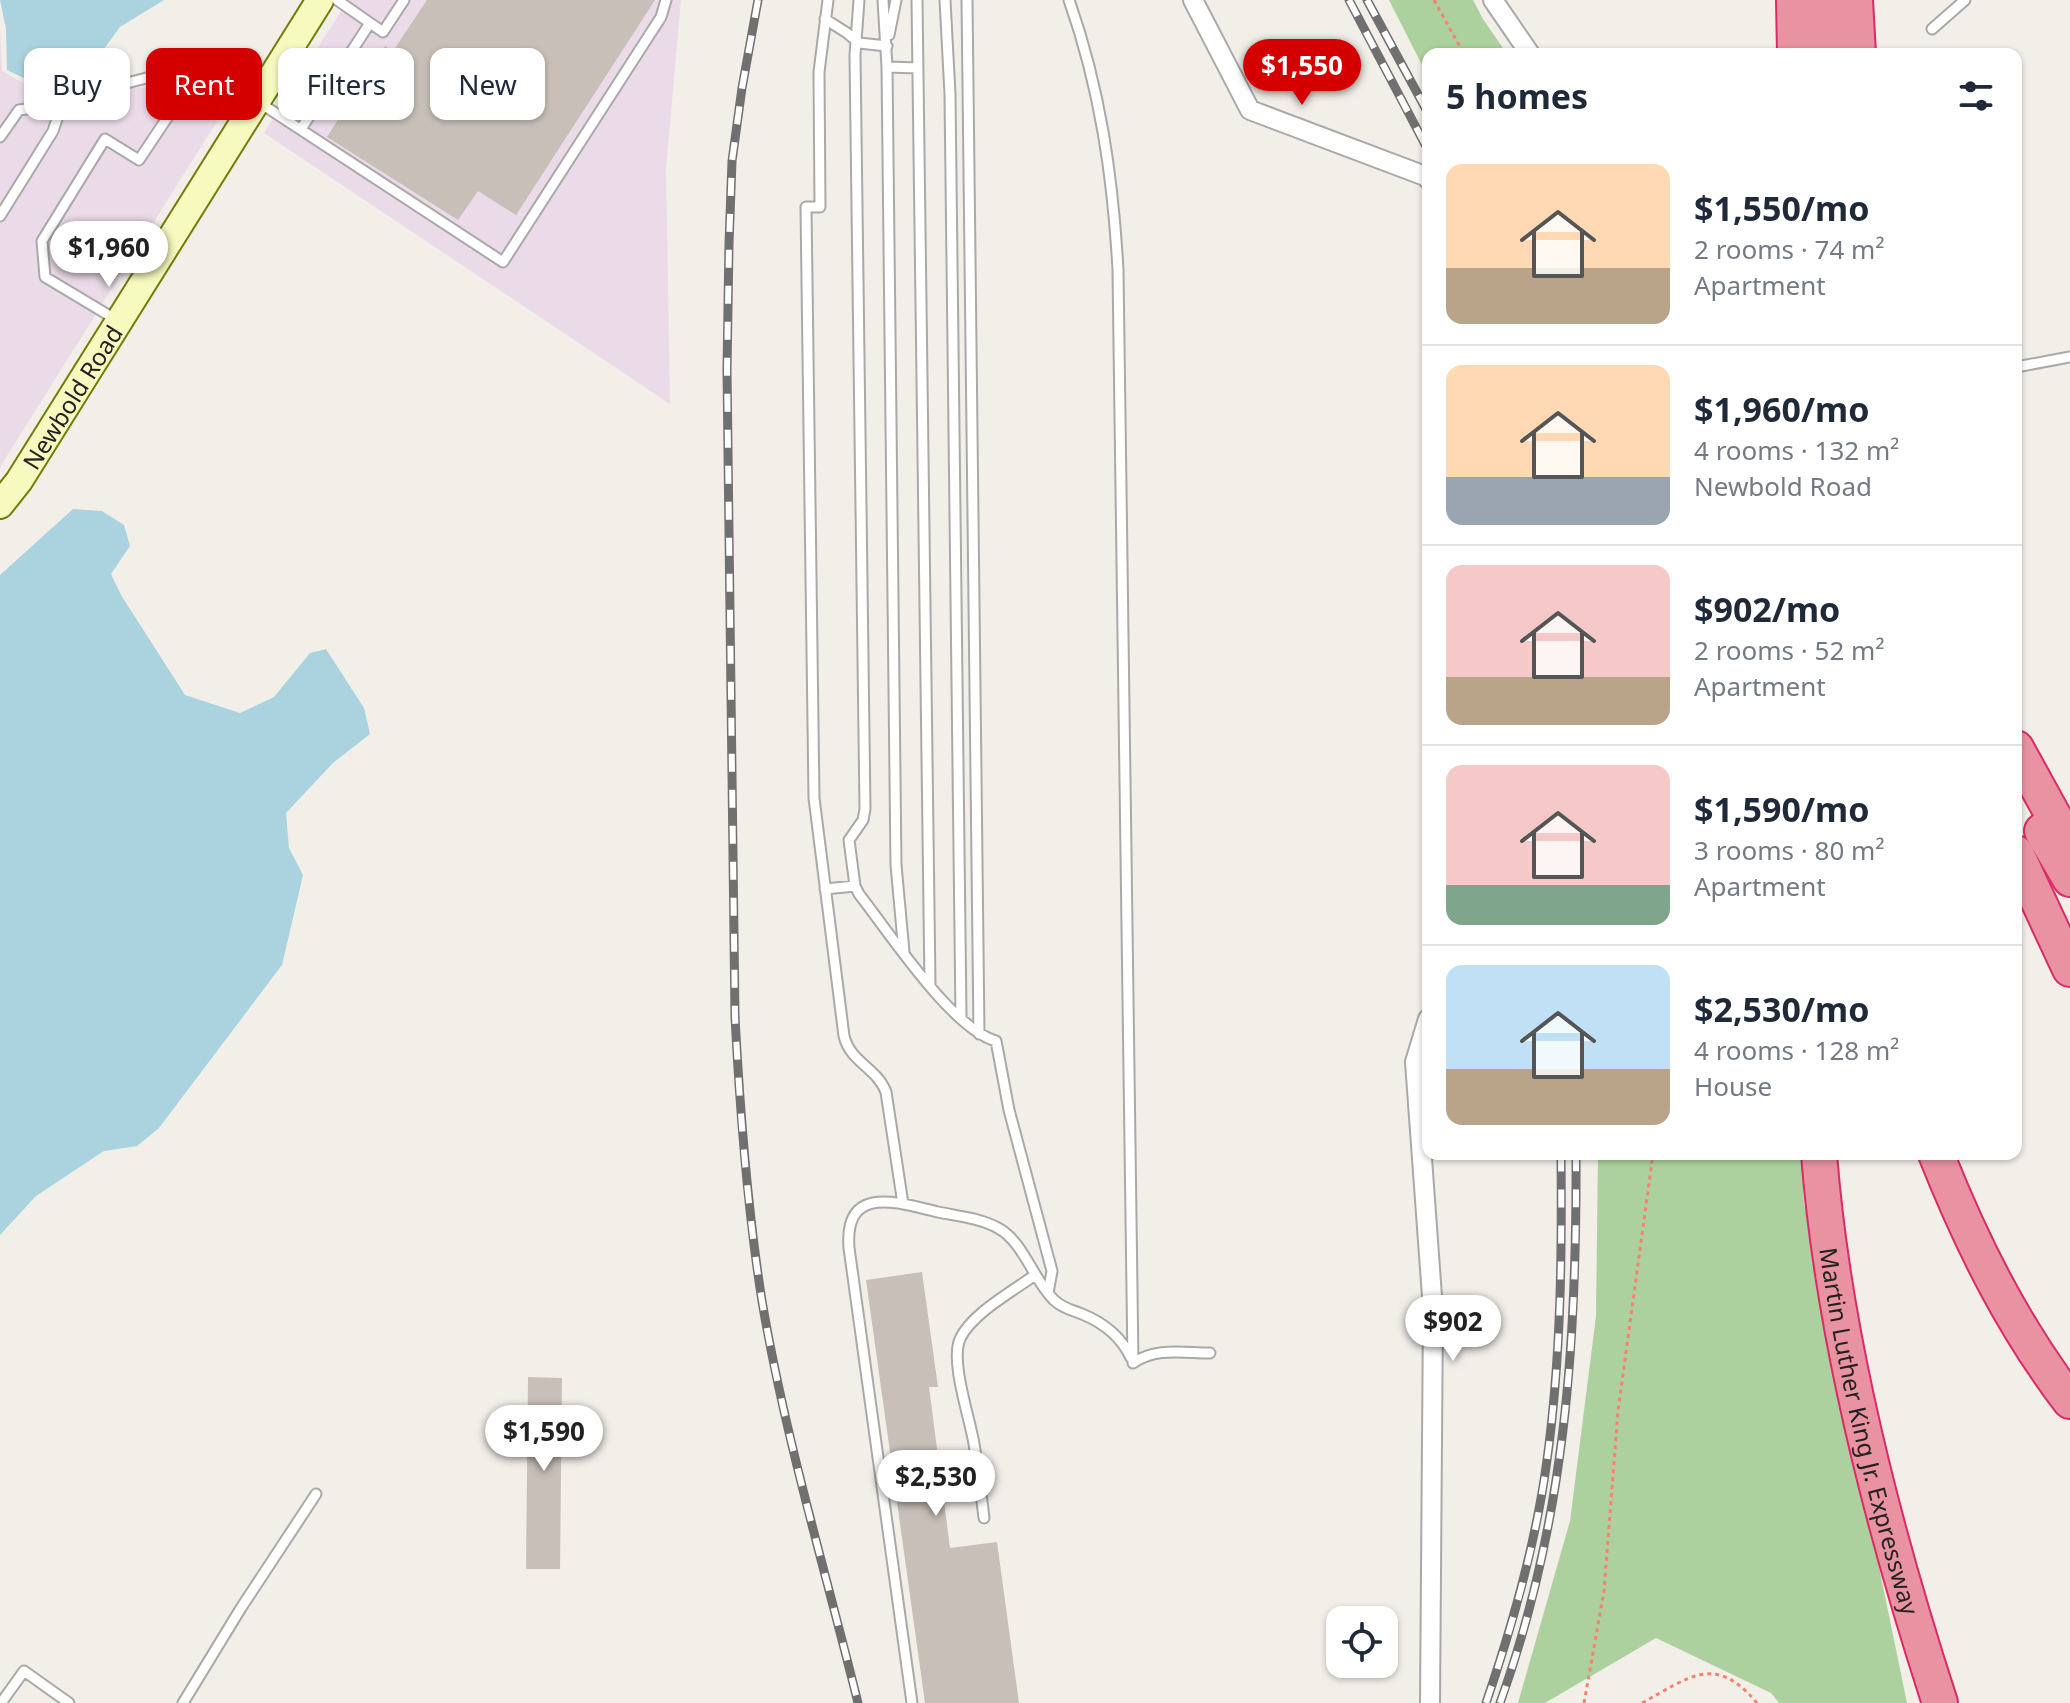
<!DOCTYPE html>
<html lang="en">
<head>
<meta charset="utf-8">
<style>
	:root { --surface:#fff; --page:#f6f6f7; --text:#1f2937; --muted:#747a83; --line:#e0e1e3; --accent:#d40000 }
	body { margin:0; font-family:"Noto Sans",sans-serif; background:var(--page); color:var(--text); height:100vh; display:flex; flex-direction:column; font-size:30px; white-space:nowrap }
	* { box-sizing:border-box; margin:0 }
	p { font-size:26px; color:var(--muted) }
	.icon { flex:none; width:44px; height:44px; fill:none; stroke:currentColor; stroke-width:2; stroke-linecap:round; stroke-linejoin:round }
	.map { position:relative; flex:1; overflow:hidden }
	.panel { position:absolute; left:1422px; top:48px; width:600px; height:1112px; display:flex; flex-direction:column; background:var(--surface); border-radius:16px; box-shadow:0 2px 6px #0004 }
	.panel>* { flex:none }
	.guide { position:absolute; left:24px; top:48px; width:760px; height:72px; display:flex; gap:16px }
	.buttons { position:absolute; left:1326px; top:1606px; display:grid; gap:16px }
	.buttons a { display:grid; place-items:center; width:72px; height:72px; border-radius:16px; background:var(--surface); box-shadow:0 2px 6px #0004; font-size:40px }
	.price { position:absolute; translate:-50% -68px; padding:0 18px; border-radius:28px; background:#fff; color:#222; font-size:26px; line-height:52px; filter:drop-shadow(0 2px 4px #0008) }
	.price::after { content:''; position:absolute; left:50%; top:48px; width:24px; height:18px; margin-left:-12px; background:inherit; clip-path:polygon(0 0,100% 0,50% 100%) }
	.price.active { background:var(--accent); color:#fff }
	ul { padding:0; list-style:none }
	li { display:flex; align-items:center; gap:24px; height:200px; padding:0 24px }
	li+li { border-top:2px solid var(--line) }
	li span { display:grid; place-items:center; flex:none; width:224px; height:160px; border-radius:16px; color:#555 }
	li>.icon { margin-inline-start:auto }
	span .icon { width:96px; height:96px; fill:#fffc; stroke-width:1 }
	li b { font-size:34px }
	h2 { display:flex; justify-content:space-between; align-items:center; height:96px; padding:0 24px; font-size:34px }
	.tag { padding:0 28px; border-radius:16px; background:var(--surface); box-shadow:0 2px 6px #0004; font-size:28px; line-height:72px }
	.tag.active { background:var(--accent); color:#fff }
	.map>svg:first-child { display:block }
</style>
</head>
<body>
<div class="map">
<svg width="2070" height="1703" viewBox="0 0 2070 1703">
	<rect width="100%" height="100%" fill="#f2efe9"/>
	<path fill="#ebdbe8" d="M348,0H681L666,169L670,404L264,133Z
		M0,26L2,71L30,87L67,91L241,83L0,467Z"/>
	<path fill="#add19e" d="M1389,0H1473L1483,19L1507,54H1428V77Z
		M1598,1154H1801L1804,1203L1907,1703H1779L1771,1693L1656,1638L1545,1703H1518L1570,1521L1596,1316Z"/>
	<path fill="#aad3df" d="M0,0H164L120,27L101,53L60,77L30,81L7,70L6,29Z
		M73,509L102,511L124,525L130,546L111,574L121,595L185,695L240,713L274,697L310,653L326,649L364,708L370,734L333,763L286,813L289,848L303,875L282,965L159,1128L137,1146L104,1151L36,1196L0,1235V575Z"/>
	<path fill="#c7bfb8" d="M427,0H655L516,215L478,191L458,220L327,137L385,46L393,51Z
		M922,1272L938,1387H929L950,1548L997,1542L1019,1703H925L866,1280Z
		M528,1377L562,1378L560,1569H526Z"/>
	<g fill="none" stroke-linecap="round" stroke-linejoin="round">
		<g stroke="#a9a9a9" stroke-width="13">
			<path id="service" d="M337,0L383,32L404,0
				M828,0L819,72L820,207H806L814,798L844,1036C850,1062 877,1068 886,1092L903,1204
				M859,0L855,55L865,809L863,820L849,840L855,886L859,894C888,931 952,1029 996,1041L1009,1110L1052,1271L1048,1293
				M883,0L887,67L896,865L904,952
				M917,0L930,985
				M945,0L950,94L961,1017
				M967,0L979,1034
				M1069,0C1100,88 1113,177 1118,270L1133,1363
				M825,19L847,33L859,43L887,46
				M1932,29L1965,0
				M889,35L896,0
				M887,67L918,68
				M301,129L370,23
				M0,137L19,110L62,104L88,93L162,74L182,66L201,67L219,74L257,101L503,262L661,17L666,0
				M0,216L53,131L62,104
				M115,319L45,277L42,241L105,139L139,160L201,67
				M2016,367L2070,357
				M825,889L855,886
				M1133,1363C1156,1347 1183,1353 1210,1353
				M984,1518C981,1493 978,1468 974,1444C970,1418 950,1362 960,1339C971,1314 1013,1291 1035,1275
				M1,1703L24,1671L69,1703
				M183,1703L241,1608L316,1494
				M912,1703L849,1248C844,1183 899,1203 938,1212C957,1216 980,1218 998,1228C1024,1242 1033,1280 1054,1300C1062,1308 1072,1310 1082,1314C1104,1323 1121,1336 1131,1358"/>
		</g>
		<g stroke="#a9a9a9" stroke-width="22">
			<path id="minor" d="M1193,0L1250,110L1425,176L1428,179
				M1493,0L1530,54
				M1428,1019L1415,1062L1433,1310L1430,1703"/>
		</g>
		<g stroke="#707d05" stroke-width="30">
			<g id="secondary">
				<path id="s1" d="M0,505L19,481L320,0"/>
			</g>
		</g>
		<g stroke="#dc2a67" stroke-width="38">
			<g id="motorway">
				<path d="M1794,0L1795,54"/>
				<path d="M1824,0L1825,54"/>
				<path d="M1855,0L1858,54"/>
				<path d="M2016,748L2070,846"/>
				<path d="M2042,831L2070,879"/>
				<path d="M2016,853L2070,969"/>
				<path id="s2" d="M1819,1154C1833,1335 1884,1531 1940,1703"/>
				<path d="M1936,1154C1971,1242 2012,1325 2070,1401"/>
			</g>
		</g>
		<path stroke="#fa8072" stroke-width="3" stroke-dasharray="4 4" stroke-linecap="butt" d="M1434,0L1464,54
			M1584,1703L1604,1591L1618,1411L1653,1154
			M1642,1703C1690,1677 1715,1653 1757,1703"/>
		<use href="#service" stroke="#fff" stroke-width="9"/>
		<use href="#minor" stroke="#fff" stroke-width="18"/>
		<use href="#secondary" stroke="#f7fabf" stroke-width="26"/>
		<use href="#motorway" stroke="#e892a2" stroke-width="34"/>
		<g stroke="#707070" stroke-width="9">
			<path id="rail" d="M758,0L742,88L732,161L729,244L727,370L735,1017C740,1112 747,1207 762,1301C785,1437 825,1569 858,1703
				M1349,0L1428,150
				M1367,0L1428,113
				M1486,1703C1513,1624 1536,1543 1547,1460C1561,1358 1562,1256 1561,1154
				M1500,1703C1565,1522 1577,1344 1576,1154"/>
		</g>
		<use href="#rail" stroke="#fff" stroke-width="6" stroke-dasharray="18" stroke-linecap="butt"/>
	</g>
	<g text-anchor="middle" dominant-baseline="central" stroke-width="7" stroke-linejoin="round" paint-order="stroke">
		<g font-size="24" fill="#222" stroke="#fff">
			<text stroke="none"><textPath href="#s1" startOffset="130">Newbold Road</textPath></text>
			<text stroke="none"><textPath href="#s2" startOffset="282">Martin Luther King Jr. Expressway</textPath></text>
		</g>
	</g>
</svg>
<div class="buttons">
<a><svg class="icon" aria-label="locate" viewBox="0 0 24 24"><circle cx="12" cy="12" r="6"/><path d="M12 2v4M12 18v4M2 12h4M18 12h4"/></svg></a>
</div>
<b class="price active" style="left:1302px;top:107px">$1,550</b>
<b class="price" style="left:109px;top:289px">$1,960</b>
<b class="price" style="left:1453px;top:1363px">$902</b>
<b class="price" style="left:544px;top:1473px">$1,590</b>
<b class="price" style="left:936px;top:1518px">$2,530</b>
<div class="guide">
<a class="tag">Buy</a>
<a class="tag active">Rent</a>
<a class="tag">Filters</a>
<a class="tag">New</a>
</div>
<section class="panel">
<h2>5 homes<svg class="icon" aria-label="filters" viewBox="0 0 24 24"><path d="M4 7h16M4 17h16"/><circle cx="9" cy="7" r="2"/><circle cx="15" cy="17" r="2"/></svg></h2>
<ul>
<li><span style="background:linear-gradient(#ffd9b3 65%,#b9a48a 0)"><svg class="icon" aria-label="home" viewBox="0 0 24 24"><path d="M3 11l9-7 9 7M6 9v11h12V9"/></svg></span><div><b>$1,550/mo</b><p>2 rooms · 74 m²</p><p>Apartment</p></div></li>
<li><span style="background:linear-gradient(#ffd9b3 70%,#9aa5b1 0)"><svg class="icon" aria-label="home" viewBox="0 0 24 24"><path d="M3 11l9-7 9 7M6 9v11h12V9"/></svg></span><div><b>$1,960/mo</b><p>4 rooms · 132 m²</p><p>Newbold Road</p></div></li>
<li><span style="background:linear-gradient(#f6c9c9 70%,#b9a48a 0)"><svg class="icon" aria-label="home" viewBox="0 0 24 24"><path d="M3 11l9-7 9 7M6 9v11h12V9"/></svg></span><div><b>$902/mo</b><p>2 rooms · 52 m²</p><p>Apartment</p></div></li>
<li><span style="background:linear-gradient(#f6c9c9 75%,#7fa58c 0)"><svg class="icon" aria-label="home" viewBox="0 0 24 24"><path d="M3 11l9-7 9 7M6 9v11h12V9"/></svg></span><div><b>$1,590/mo</b><p>3 rooms · 80 m²</p><p>Apartment</p></div></li>
<li><span style="background:linear-gradient(#bfe0f5 65%,#b9a48a 0)"><svg class="icon" aria-label="home" viewBox="0 0 24 24"><path d="M3 11l9-7 9 7M6 9v11h12V9"/></svg></span><div><b>$2,530/mo</b><p>4 rooms · 128 m²</p><p>House</p></div></li>
</ul>
</section>
</div>
</body>
</html>
